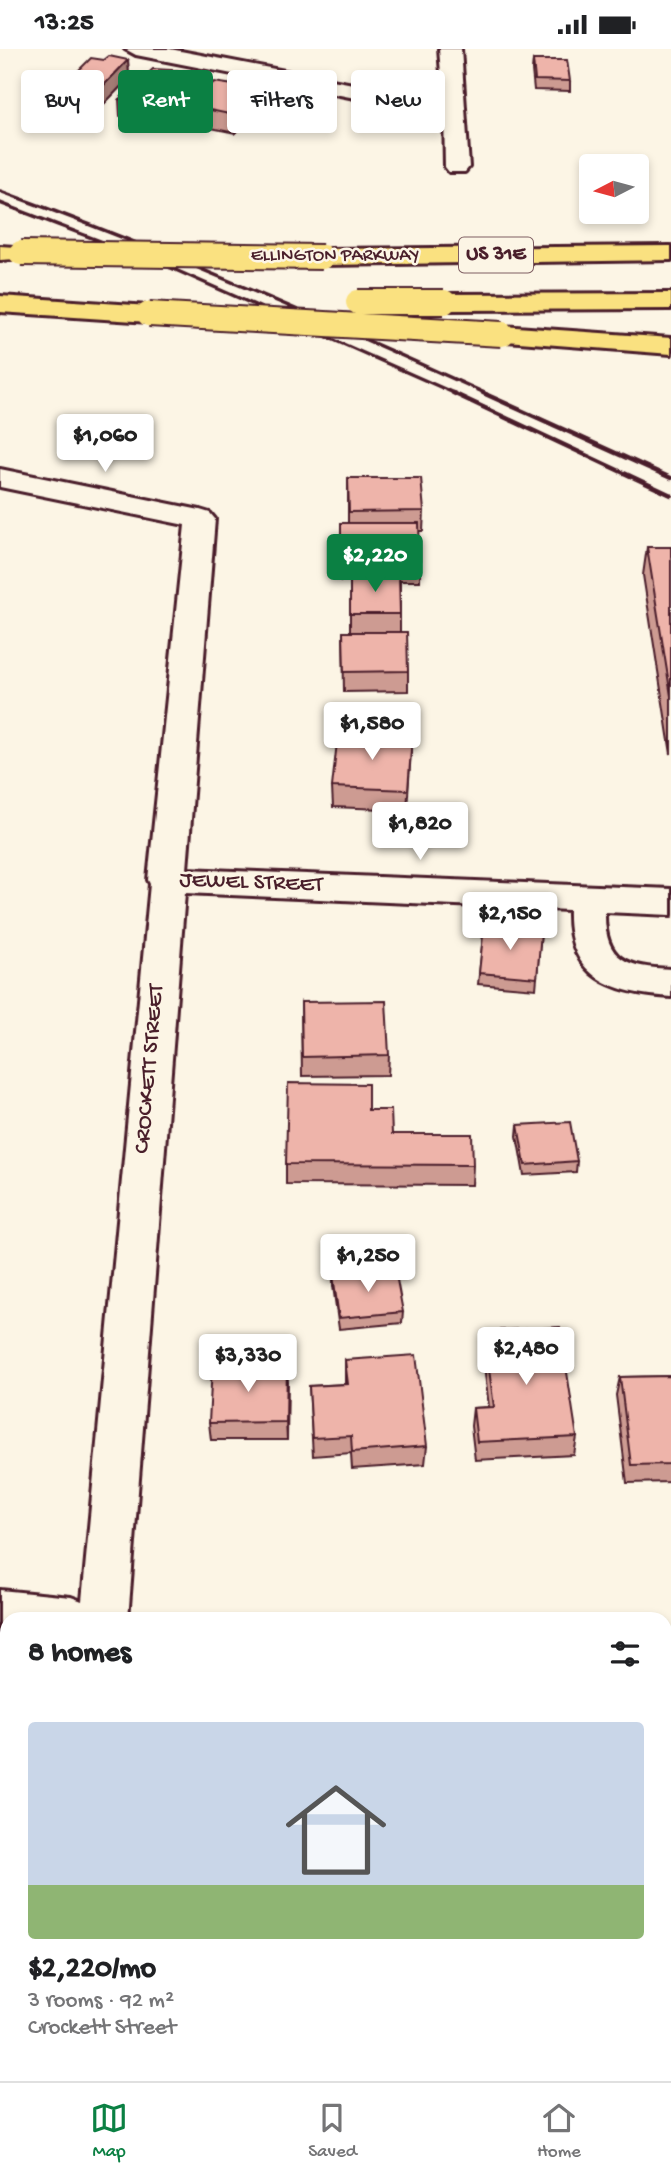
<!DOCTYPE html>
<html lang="en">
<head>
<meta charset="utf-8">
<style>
	:root { --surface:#fff; --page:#f2f2f2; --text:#202124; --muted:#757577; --line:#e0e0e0; --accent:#0b8043 }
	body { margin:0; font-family:"Gochi Hand",sans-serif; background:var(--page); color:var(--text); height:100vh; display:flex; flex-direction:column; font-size:26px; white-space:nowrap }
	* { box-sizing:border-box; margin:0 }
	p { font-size:23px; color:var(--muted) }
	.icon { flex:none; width:38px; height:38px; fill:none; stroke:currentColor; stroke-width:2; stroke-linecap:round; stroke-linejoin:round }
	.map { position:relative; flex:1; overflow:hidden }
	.sheet { position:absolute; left:0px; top:1563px; width:672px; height:471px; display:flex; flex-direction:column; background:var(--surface); border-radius:21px 21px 0 0; box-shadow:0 4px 10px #0003 }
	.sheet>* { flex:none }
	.top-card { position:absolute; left:21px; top:21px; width:630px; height:63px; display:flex; gap:14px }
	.needle { width:46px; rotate:264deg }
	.fabs { position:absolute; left:579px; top:105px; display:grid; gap:14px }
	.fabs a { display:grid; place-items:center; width:70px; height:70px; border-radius:7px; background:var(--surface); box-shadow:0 4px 10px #0003; font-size:35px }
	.price { position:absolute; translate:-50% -60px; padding:0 16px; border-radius:7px; background:#fff; color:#222; font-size:23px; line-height:46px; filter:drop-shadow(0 2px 4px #0008) }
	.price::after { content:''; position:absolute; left:50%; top:42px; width:21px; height:16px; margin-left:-10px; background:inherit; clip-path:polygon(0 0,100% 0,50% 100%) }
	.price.current { background:var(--accent); color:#fff }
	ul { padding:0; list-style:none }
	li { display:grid; align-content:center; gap:14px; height:371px; padding:0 28px }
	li+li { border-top:2px solid var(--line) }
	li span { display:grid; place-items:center; height:217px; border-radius:7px; color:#555 }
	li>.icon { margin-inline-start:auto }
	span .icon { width:126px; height:126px; fill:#fffc; stroke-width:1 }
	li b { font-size:30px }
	h2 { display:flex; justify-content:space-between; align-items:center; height:84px; padding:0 28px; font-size:30px }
	.pill { padding:0 24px; border-radius:7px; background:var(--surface); box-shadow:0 4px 10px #0003; font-size:24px; line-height:63px }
	.pill.current { background:var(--accent); color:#fff }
	.status { display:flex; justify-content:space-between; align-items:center; height:49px; padding:0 35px; background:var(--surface); direction:ltr }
	.status svg { height:19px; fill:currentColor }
	.dock { display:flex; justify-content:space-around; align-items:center; height:98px; border-top:2px solid var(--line); background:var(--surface); font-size:19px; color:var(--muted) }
	.dock a { display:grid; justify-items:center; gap:4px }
	.dock .current { color:var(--accent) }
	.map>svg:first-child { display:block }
</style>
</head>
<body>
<div class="status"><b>13:25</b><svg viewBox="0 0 49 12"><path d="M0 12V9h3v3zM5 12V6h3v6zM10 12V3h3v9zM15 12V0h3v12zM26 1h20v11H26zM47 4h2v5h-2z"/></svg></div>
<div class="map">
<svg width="671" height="2032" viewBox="0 0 671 2032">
	<rect width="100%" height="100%" fill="#fcf5e5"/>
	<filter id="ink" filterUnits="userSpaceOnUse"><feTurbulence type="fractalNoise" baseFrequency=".0143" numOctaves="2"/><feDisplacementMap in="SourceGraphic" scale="14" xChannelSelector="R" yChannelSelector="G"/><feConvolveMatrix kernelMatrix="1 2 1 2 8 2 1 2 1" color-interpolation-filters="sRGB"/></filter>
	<g filter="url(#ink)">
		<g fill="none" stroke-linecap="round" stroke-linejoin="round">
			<g stroke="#4a1f2b" stroke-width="6">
				<path id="minor" d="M125,0H170L421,48H443L439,0H461L469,118L465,123H449L445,118L444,62H421L136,6Z
					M0,420L200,461L210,464L215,470L187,820L671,840V866L605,863C604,912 627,918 671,920V948C612,944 567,929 569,861L185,844L128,1570H7V1586L0,1585V1541L71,1548L82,1552L150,835L148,831L185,476L0,438Z
					M665,1586H671V1632H665Z
					M29,2026H85V2032H29Z"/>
			</g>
			<g stroke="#4a1f2b" stroke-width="6">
				<path id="highway" d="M0,197L30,199L33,204L30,209L0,211Z
					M671,197V211L322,216L313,213L309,208L313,203L322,200Z
					M671,244V260L444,261L435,258L431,253L435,248L444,245Z
					M0,247L149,257L158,259L162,265L158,271L149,273L0,263Z
					M502,277L671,289V305L493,291L489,285L493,279Z"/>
			</g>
			<use href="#minor" fill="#fcf5e5" fill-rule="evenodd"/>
			<use href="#highway" fill="#fae180" fill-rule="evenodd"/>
			<path stroke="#4a1f2b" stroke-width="3.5" d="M0,142C166,202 326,272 487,345
				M0,154L171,219L456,345"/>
			<path stroke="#4a1f2b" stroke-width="4.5" d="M453,344L671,446
				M483,344L671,429"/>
			<g stroke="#4a1f2b" stroke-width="28" stroke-linecap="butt">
				<path id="highway-bridge" d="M21,204L322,208
					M358,253H444
					M149,265L502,285"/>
			</g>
			<use href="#highway-bridge" stroke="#fae180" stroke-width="24"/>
		</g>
		<path fill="#cd9b92" stroke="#4a1f2b" stroke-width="2" d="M104,11H128L129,29L102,57L77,51L73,27Z
			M533,11L570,32V42L534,41L532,21Z
			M246,38V41L256,44L257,61L235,84L191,75L190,57Z
			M191,40L192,45L155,74L120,67L119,50Z
			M348,429L424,462L423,482H419L420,512V532H400V583L408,622V642L344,643L343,583H350V532H341V474H348Z
			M647,498H671V705L643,526Z
			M412,687L407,761L333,758L332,738Z
			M484,877L541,883L536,940L478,935Z
			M301,953L389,1006L388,1026L302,1027Z
			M368,1061L392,1085L473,1116L472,1136L286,1135V1115Z
			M518,1076L577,1112L576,1123L524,1126L517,1087Z
			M333,1226L403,1263L402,1274L339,1280L333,1237Z
			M484,1282L577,1388L574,1406L475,1411L471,1377L473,1359L489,1358L482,1300Z
			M345,1311L427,1397L425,1415L352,1420L351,1404L313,1407L309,1337L345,1335Z
			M287,1315V1391H211L209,1374Z
			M671,1327V1433L627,1434L616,1346L620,1328Z"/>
		<path fill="#a77e77" stroke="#4a1f2b" stroke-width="2" d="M128,11L129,29L102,57L101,39Z
			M191,22L192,45L155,74L154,56Z
			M246,38L247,53L256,44L257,61L235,84L234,66L243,41Z
			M287,1315L288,1333L287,1391L286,1373Z"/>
		<path fill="#eeb4aa" stroke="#4a1f2b" stroke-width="2" d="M109,7L128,11L101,39L75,34L81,29L73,27L91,9L104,11Z
			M533,11H567L570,32L535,31Z
			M153,20L191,22L186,26L191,27L154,56L119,50Z
			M214,33L246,38L243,41L256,44L234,66L190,57Z
			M348,429H421L424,462L349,463Z
			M341,474H419L420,512H341Z
			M647,498H671V647Z
			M350,524L399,525L400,565H350Z
			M343,583H407L408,622L344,623Z
			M338,684L412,687L408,741L332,738Z
			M484,877L541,883L537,929L479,924Z
			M386,952L389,1006L302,1008L301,953Z
			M288,1034L368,1035V1061H391L392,1085H472L473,1116L286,1115Z
			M570,1073L577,1112L525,1116L518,1076Z
			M395,1220L403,1263L339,1269L333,1226Z
			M560,1278L577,1388L477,1393L473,1359L494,1358L484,1282Z
			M416,1306L427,1397L352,1403L351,1387L312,1389L309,1337L348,1335L345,1311Z
			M287,1315L286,1373L209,1374L212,1316Z
			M671,1327V1415L631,1416L620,1328Z"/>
	</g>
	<g text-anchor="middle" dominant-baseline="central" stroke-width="5" stroke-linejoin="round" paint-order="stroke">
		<g font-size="19" fill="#4a1f2b" stroke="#fcf5e5">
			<text x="335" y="207">ELLINGTON PARKWAY</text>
		</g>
		<rect fill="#fcf5e5" stroke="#7f5f63" stroke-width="2" x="459" y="188.5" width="74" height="35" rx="5"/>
		<g font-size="21" font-weight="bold" fill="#4a1f2b">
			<text x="496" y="206">US 31E</text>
		</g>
		<g font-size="23" fill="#4a1f2b" stroke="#fcf5e5">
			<text transform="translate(251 834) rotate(2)">JEWEL STREET</text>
			<text transform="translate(150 1020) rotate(-85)">CROCKETT STREET</text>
		</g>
	</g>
</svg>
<div class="fabs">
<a><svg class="needle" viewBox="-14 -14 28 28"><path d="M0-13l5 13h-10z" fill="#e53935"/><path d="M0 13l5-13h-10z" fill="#757577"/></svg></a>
</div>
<b class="price" style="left:105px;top:425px">$1,060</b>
<b class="price current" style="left:375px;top:545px">$2,220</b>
<b class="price" style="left:372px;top:713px">$1,580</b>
<b class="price" style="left:420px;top:813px">$1,820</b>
<b class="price" style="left:510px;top:903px">$2,150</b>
<b class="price" style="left:368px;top:1245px">$1,250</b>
<b class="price" style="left:526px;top:1338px">$2,480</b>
<b class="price" style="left:248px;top:1345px">$3,330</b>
<div class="top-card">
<a class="pill">Buy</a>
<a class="pill current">Rent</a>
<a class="pill">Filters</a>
<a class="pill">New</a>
</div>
<section class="sheet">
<h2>8 homes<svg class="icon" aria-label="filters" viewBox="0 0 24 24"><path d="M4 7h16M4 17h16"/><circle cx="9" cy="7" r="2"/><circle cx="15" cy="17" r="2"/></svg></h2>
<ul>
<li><span style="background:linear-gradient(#c9d6e8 75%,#8fb573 0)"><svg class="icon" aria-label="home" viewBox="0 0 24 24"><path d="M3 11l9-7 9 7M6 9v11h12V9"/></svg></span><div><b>$2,220/mo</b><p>3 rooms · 92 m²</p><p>Crockett Street</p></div></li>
</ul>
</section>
</div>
<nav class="dock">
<a class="current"><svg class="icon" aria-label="map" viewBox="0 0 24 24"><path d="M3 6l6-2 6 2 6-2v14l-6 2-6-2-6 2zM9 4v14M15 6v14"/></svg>Map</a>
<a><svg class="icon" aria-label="saved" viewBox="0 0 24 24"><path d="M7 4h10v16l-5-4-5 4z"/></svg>Saved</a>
<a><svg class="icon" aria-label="home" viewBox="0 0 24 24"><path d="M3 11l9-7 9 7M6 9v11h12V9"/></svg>Home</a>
</nav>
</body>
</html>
